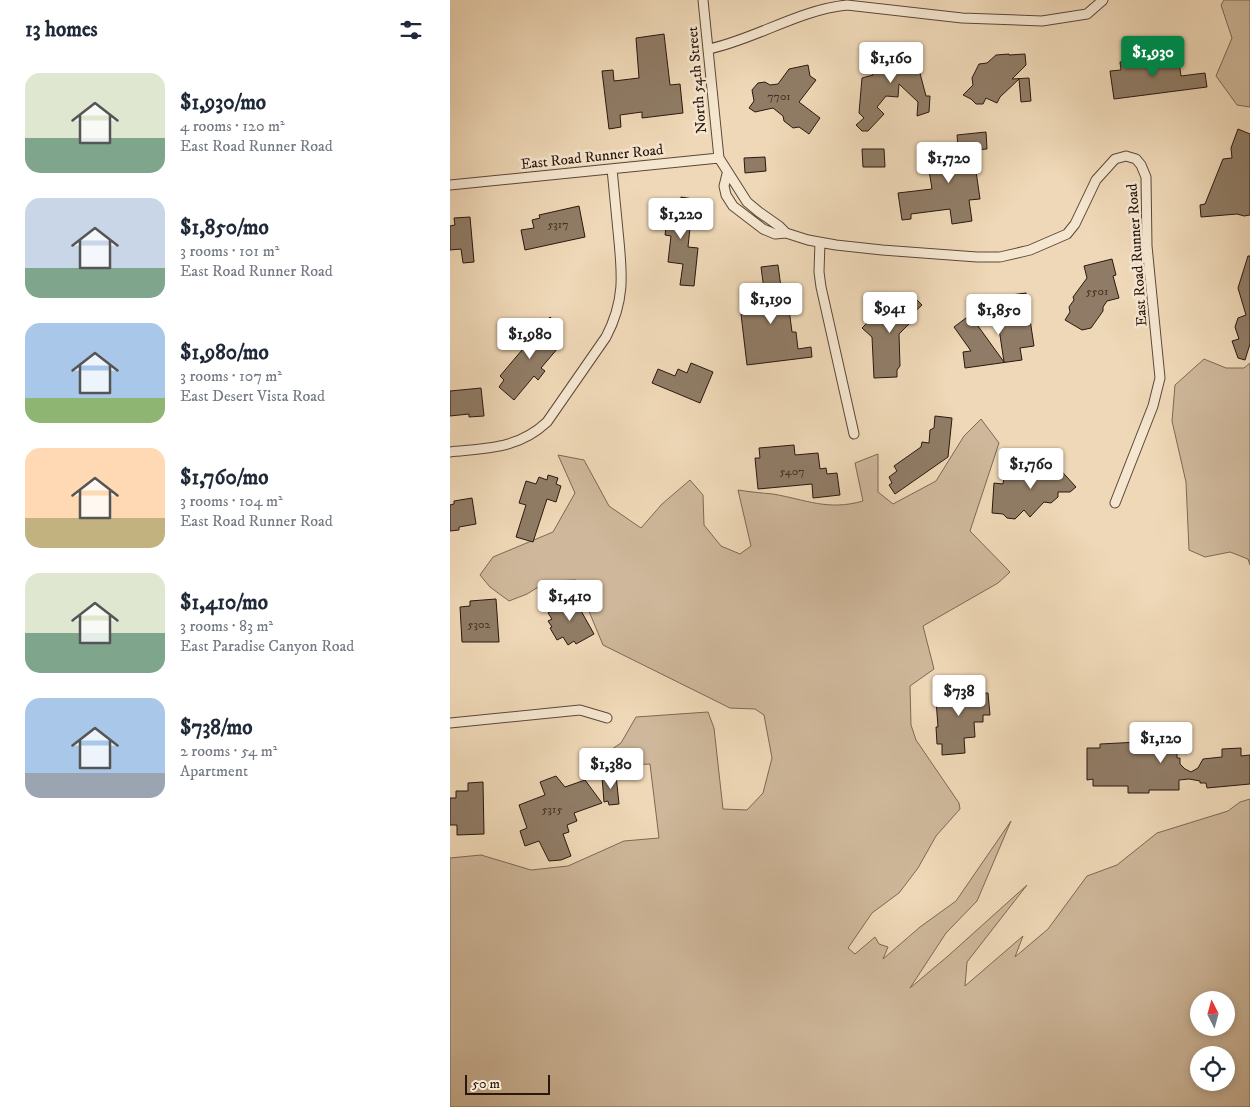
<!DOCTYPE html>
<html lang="en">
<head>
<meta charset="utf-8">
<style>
	:root { --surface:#fff; --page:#f6f6f7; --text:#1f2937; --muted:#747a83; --accent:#0b8043 }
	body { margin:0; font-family:"IM FELL DW Pica",serif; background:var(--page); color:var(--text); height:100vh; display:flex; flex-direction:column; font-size:19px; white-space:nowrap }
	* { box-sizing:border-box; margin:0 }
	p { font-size:16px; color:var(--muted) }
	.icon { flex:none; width:28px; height:28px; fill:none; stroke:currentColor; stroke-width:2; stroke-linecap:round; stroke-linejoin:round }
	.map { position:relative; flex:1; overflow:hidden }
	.sheet { display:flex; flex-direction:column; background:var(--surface); width:450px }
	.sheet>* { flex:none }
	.needle { width:32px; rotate:354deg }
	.controls { position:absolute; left:740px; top:991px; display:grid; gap:10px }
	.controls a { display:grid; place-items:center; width:45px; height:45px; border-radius:50%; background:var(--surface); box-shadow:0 2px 8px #0003; font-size:25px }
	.scale { position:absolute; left:15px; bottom:12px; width:85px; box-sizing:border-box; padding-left:5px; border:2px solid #2a180e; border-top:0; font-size:14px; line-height:18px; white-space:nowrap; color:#2a180e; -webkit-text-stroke:4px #f5e6d0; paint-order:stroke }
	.price { position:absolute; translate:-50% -42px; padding:0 11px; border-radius:5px; background:#fff; color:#222; font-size:16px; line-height:32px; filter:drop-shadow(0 1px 2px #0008) }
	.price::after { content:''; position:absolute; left:50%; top:30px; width:15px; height:11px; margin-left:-8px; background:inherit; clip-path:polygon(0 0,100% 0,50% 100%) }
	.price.current { background:var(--accent); color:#fff }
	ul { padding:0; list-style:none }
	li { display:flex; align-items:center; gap:15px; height:125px; padding:0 25px }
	li span { display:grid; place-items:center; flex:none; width:140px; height:100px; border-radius:15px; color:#555 }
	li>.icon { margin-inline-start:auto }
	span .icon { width:60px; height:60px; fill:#fffc; stroke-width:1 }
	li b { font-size:21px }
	h2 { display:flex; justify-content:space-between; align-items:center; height:60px; padding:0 25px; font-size:21px }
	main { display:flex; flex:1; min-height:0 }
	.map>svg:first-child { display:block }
</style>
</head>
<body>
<main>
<section class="sheet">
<h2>13 homes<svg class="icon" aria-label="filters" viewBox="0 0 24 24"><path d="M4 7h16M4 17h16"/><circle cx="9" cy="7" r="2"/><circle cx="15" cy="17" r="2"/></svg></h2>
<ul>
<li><span style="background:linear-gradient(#dfe7d0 65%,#7fa58c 0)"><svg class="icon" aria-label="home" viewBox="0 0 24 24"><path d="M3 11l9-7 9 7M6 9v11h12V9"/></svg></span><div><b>$1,930/mo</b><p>4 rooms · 120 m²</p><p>East Road Runner Road</p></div></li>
<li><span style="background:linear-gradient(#c9d6e8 70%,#7fa58c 0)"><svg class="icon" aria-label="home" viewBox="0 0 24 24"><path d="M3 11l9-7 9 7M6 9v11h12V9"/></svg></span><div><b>$1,850/mo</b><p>3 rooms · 101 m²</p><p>East Road Runner Road</p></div></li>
<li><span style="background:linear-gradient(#a9c7e8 75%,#8fb573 0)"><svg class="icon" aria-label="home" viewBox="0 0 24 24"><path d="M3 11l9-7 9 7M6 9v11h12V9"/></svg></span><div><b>$1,980/mo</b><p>3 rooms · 107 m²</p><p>East Desert Vista Road</p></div></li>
<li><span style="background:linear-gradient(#ffd9b3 70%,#c2b280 0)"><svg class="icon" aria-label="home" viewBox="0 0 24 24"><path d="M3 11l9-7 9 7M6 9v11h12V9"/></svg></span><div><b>$1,760/mo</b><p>3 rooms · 104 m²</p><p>East Road Runner Road</p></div></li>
<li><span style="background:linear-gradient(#dfe7d0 60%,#7fa58c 0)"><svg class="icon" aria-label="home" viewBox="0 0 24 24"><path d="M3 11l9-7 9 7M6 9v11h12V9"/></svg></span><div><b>$1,410/mo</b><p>3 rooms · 83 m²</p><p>East Paradise Canyon Road</p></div></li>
<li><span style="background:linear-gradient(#a9c7e8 75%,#9aa5b1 0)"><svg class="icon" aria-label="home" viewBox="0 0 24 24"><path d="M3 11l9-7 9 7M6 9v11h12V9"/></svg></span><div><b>$738/mo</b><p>2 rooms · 54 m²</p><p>Apartment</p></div></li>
</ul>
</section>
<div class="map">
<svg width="800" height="1107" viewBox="0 0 800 1107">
	<rect width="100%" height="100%" fill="#efd8b7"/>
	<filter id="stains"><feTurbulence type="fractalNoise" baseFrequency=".004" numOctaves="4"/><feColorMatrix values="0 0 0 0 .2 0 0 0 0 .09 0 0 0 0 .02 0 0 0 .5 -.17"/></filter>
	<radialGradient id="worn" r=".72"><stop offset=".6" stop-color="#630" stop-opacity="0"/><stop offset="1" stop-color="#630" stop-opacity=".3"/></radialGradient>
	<path fill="#ceb79a" stroke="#7c6854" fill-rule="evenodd" d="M774,0H800V107L787,105L766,76L782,38L771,5Z
		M754,359L776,368H794L800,363V565L798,559L780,552L755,557L739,550L736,482L722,421L725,385Z
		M531,419L549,443L520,531L560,572L548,583L473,626L484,669L460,686L461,725L466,740L509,803L510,809L486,836L468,868L449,893L422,913L398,948L405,954L425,937L429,944L438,947L433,959L470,927L506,901L561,821L527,901L496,933L460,988L498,956L577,885L517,962L515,986L573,936L565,957L598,929L637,876L667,865L707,833L778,811L790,802L800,799V1107H0V858L31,855L81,870L118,866L174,841L209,838L200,764L176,765L159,751L171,743L186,717L258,712L264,728L273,809L297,810L313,793L322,758L314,715L305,709L280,708L153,645L126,580L98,581L77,594L59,601L40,587L30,575L43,557L103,532L125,493L108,455L134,460L159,506L191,528L212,504L240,480L253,495L254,525L271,546L290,554L301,546L288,490C300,492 312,493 323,494C357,500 378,511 413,501L405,463L428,454V492L443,504L486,481L514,436ZM749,1000H776V1028H749ZM749,1055H776V1082H749Z"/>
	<path fill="#907c66" stroke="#2a180e" d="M214,34L220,85L230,84L233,113L192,118V112L170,115L171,127L159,129L152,71L163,70L164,81L189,78L186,38Z
		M434,43L463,44L462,62H467L476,96H480L479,112L467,116L468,102L449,84L448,97L436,96L427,107L434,114L418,131H412L406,125L414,118L409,113L412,78L423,75L417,56L433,71Z
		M559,54V55L575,54L576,65L562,79L579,78L581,101L571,102L569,79L550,97L547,103L536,98L533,104H526L521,99L513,95L523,85L522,78L529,64L537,63L546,55Z
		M728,55L731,76L755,73L757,87L664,99L660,71L671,70L670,62Z
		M358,65L360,76L366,80L349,102L370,118L359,134L349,127L343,128L334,121L333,116L323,108L305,112L299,108L304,101L302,90L308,83L315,82L320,85L328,84L339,69Z
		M788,129L800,134V215L794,216L787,214L751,217L750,205L755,204L773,159L782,158L781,148Z
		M536,132L537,149L523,150L530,199L519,200L522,221L502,224L500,209L461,214V219L452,220L448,193L482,189L478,164L509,159L507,135Z
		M412,149H434L435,167H413Z
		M315,157L316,171L295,173L294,158Z
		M231,197L243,199L238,247L248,248L244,286L230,285L233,264L218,262L221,236L215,235L216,228L207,227L209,212L229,215Z
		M129,206L135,237L75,250L71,230L84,228L82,220L90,218L89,215Z
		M20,217L24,262L13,263L11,249L0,250V226L5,225L4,218Z
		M798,256H800V344L795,360L788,358L782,341L789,339L785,327L788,318L796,315L788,288Z
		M662,259L666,275L663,276L669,298L657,301L653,307V311L641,328L632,330L615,320L620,312L619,307L624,300L623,297L637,278L634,266Z
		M328,265L332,295L337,294L342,332H346L348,349L361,347L362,357L297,365L291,314L301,313L300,299L315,297L311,267Z
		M452,293H460L472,305L459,317L460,323L449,334L450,366L447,370V377L424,378L422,337L412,328L435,305H440Z
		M576,293L584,346L570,348L572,360L515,368L513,352L521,351L504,327L520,315L554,362L548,322L556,321L554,305L563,304L561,295Z
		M100,317L111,327L100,341L108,348L91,368L95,371L88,380L84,376L64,400L49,387L54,380L50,376Z
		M241,363L263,372L250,403L202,383L208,369L225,376L228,369L237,373Z
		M31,388L34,416L19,417V414L0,416V391Z
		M485,416L502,418L498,457L445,494L439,485L442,483L439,477L447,471L444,466L471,447L472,442L479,443L480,430L484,428Z
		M344,445L345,455L368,453L370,469L376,468L377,474L387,473L390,495L363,498L362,484L308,489L305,458H310L309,448Z
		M594,452L626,487L620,492H608V497L601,503L594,502L580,517L574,510L565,519L557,518L553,514L542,513L544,483L553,484L554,478L573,479L587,466L584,462Z
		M98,475L108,478L106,484L111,486L106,502L97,499L83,542L66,537L76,505L69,503L76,481L86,484L89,477L97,480Z
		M22,498L26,524L9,527V530L0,531V505L4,504V501Z
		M121,593L144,634L126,644L124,641L118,645L113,637L107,640L100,628L102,627L98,621L102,619L98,613L112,606L109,600Z
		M46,599L49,642H12L10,607L20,606V601Z
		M514,684V694L538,693L540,715H533V722H524L525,737L514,738L515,753L492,755V744H487L486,727H488L486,700H490L489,686Z
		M697,725H727V758H730V764L735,769L741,772L748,768L753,759L772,757V749L791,748V756L800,755V784L757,788L756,783H750V781L739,779L729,780V790H699V793H678V786H643V779L637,780V748H650V744L689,742V735H697Z
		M166,775L169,804L159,805L158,801L154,802L152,777Z
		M106,776L115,787L135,780L152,803L124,813L127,821L117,825L119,832L113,834L121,856L111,860L99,861L89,841L75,846L70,831L77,828L69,805L95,795L90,782Z
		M33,782L34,834L7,835V825H0V798H6V791H18V783Z"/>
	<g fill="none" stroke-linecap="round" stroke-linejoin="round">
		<g stroke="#5b4838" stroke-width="11">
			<path id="minor" d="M253,0L269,158L297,202L309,212L329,226L336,233
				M259,49C306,39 348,10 397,5L512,18L592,21L637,14L653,0
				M277,174L274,186L276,195L283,206L313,229L325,234L336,233L358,240L386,245L432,250L527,257H550L580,250L617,234L625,224L646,180L665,159L676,156L686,159L691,165L696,177L697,246L710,378L703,406L665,503
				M0,185L269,158
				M370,242L369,272L371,287L404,434
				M0,452C38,448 68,449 97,422L156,337C176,299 172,272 168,231C166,210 164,190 162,169
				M0,723L130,710L157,718"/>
		</g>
		<use href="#minor" stroke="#f5e6d0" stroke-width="9"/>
	</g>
	<g text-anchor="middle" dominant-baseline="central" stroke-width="5" stroke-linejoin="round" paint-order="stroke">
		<g font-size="12" fill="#443124">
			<text x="329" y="96">7701</text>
			<text x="108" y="224">5317</text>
			<text x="647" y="291">5501</text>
			<text x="342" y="471">5407</text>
			<text x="29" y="624">5302</text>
			<text x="102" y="809">5315</text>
		</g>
		<g font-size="15" fill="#2a180e" stroke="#f5e6d0">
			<text transform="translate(247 80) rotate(-95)">North 54th Street</text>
			<text transform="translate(142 157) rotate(-6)">East Road Runner Road</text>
			<text transform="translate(687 255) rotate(-94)">East Road Runner Road</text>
		</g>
	</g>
	<rect width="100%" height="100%" filter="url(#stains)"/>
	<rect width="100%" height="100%" fill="url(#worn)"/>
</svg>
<div class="controls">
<a><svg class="needle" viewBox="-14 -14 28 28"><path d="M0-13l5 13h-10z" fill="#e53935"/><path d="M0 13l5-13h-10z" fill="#747a83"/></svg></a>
<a><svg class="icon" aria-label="locate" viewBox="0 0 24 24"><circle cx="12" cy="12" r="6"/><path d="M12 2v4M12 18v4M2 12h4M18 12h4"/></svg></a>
</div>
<div class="scale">50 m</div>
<b class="price current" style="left:703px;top:78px">$1,930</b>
<b class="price" style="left:441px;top:84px">$1,160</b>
<b class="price" style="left:499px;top:184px">$1,720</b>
<b class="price" style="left:231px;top:240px">$1,220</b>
<b class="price" style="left:321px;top:325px">$1,190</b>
<b class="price" style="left:440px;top:334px">$941</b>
<b class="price" style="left:549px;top:336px">$1,850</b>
<b class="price" style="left:80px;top:360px">$1,980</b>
<b class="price" style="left:581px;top:490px">$1,760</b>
<b class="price" style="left:120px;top:622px">$1,410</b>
<b class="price" style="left:509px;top:717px">$738</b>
<b class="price" style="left:711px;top:764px">$1,120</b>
<b class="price" style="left:161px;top:790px">$1,380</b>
</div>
</main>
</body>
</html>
